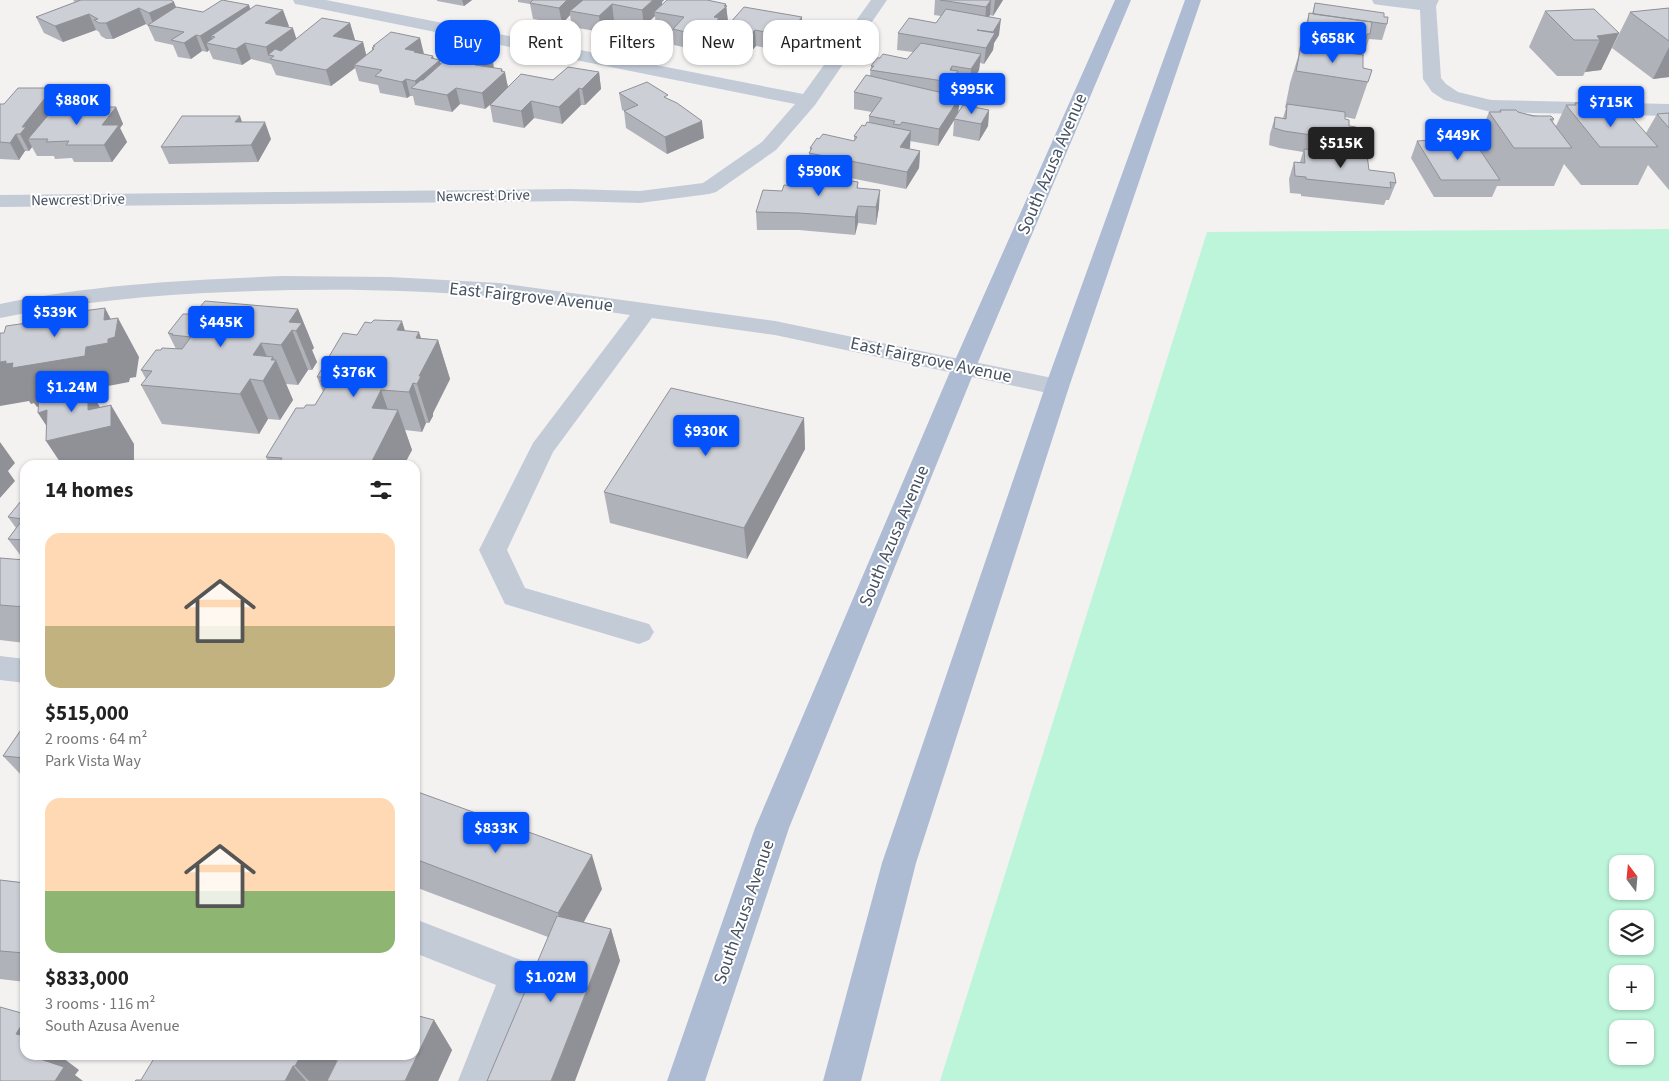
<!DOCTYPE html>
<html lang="en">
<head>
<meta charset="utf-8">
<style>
	:root { --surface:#fff; --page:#f2f2f2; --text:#222; --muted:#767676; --accent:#0352fc }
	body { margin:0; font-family:"Source Sans 3",sans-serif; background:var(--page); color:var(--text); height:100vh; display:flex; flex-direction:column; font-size:19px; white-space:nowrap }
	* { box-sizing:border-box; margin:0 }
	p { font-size:16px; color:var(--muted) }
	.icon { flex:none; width:28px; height:28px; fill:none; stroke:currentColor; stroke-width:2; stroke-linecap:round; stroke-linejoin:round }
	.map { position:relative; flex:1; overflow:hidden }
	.details { position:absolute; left:20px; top:460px; width:400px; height:600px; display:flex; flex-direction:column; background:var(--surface); border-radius:15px; box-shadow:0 1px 4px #0004 }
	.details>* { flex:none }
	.banner { position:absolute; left:435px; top:20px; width:475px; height:45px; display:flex; gap:10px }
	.needle { width:32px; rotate:344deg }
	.controls { position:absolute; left:1609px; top:855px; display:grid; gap:10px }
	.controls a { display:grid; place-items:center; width:45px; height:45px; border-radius:10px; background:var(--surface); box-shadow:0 1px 4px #0004; font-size:25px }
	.price { position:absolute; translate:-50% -42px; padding:0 11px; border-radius:5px; background:var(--accent); color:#fff; font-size:16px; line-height:32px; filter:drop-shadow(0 1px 2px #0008) }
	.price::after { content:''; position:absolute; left:50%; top:30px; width:15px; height:11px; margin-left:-8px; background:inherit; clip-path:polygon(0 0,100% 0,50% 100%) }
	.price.current { background:#222; color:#fff }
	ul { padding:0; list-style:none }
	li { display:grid; align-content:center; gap:10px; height:265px; padding:0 25px }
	li span { display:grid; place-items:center; height:155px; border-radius:15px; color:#555 }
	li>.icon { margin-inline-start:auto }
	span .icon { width:90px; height:90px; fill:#fffc; stroke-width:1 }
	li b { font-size:21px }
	h2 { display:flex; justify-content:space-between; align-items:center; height:60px; padding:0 25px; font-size:21px }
	.tag { padding:0 18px; border-radius:15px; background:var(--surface); box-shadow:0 1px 4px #0004; font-size:18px; line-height:45px }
	.tag.current { background:var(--accent); color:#fff }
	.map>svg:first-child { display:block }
</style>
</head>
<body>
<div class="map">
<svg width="1669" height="1081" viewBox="0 0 1669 1081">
	<rect width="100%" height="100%" fill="#f4f1f1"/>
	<path fill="#bcf5d9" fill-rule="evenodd" d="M1669,229V1081H940L1207,232ZM1618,864H1645V891H1618ZM1618,919H1645V946H1618ZM1618,974H1645V1001H1618ZM1618,1029H1645V1056H1618Z"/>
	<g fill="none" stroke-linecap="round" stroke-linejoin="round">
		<path fill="#c3cbd7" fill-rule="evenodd" d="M293,0H326L803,94L871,0H887L815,105L776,150L716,192L709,194L640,203L570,201L0,207V195L570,189L640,191L703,183L762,142L795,104L301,5L295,4Z
			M1372,0H1439L1436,6L1441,78L1446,84L1458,92L1491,100L1669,104V116L1491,112L1444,100L1432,92L1423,79L1420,10L1380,5L1374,4Z
			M283,276L390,277L499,283L775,321L1057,379L1066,381L1069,387L1066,393L1057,395L775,335L652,318L553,452L507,550L525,588L649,624L654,632L649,640L639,644L505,604L479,550L533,443L630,315C586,309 542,301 498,297C409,289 319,288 229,292C152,295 76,302 0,318V304C93,284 188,280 283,276Z
			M0,656L25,659V683L0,680Z
			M415,919L531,964L536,976L496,1081H458L496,985L415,953Z"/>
		<path fill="#aebcd3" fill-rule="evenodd" d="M1115,0H1131L976,367L789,828L705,1081H667L755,828L952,367Z
			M1185,0H1201L1069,387L916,863L861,1081H823L882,863L1045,387Z"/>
	</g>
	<path fill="#b0b2b9" d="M73,0H171L176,7L203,12L249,5L250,9L289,26L288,27L296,39L350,23L355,40H354L363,42L366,55L372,50V48L373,47V46L420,38L423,54L433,56L434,59L441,64L494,68L503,71L508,86L599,72L601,89L585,105H581L562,124L534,118L524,128L493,122L490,105L485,109L460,104L452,112L415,105L413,96H410L407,98L380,93L378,85L359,81L355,68L331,86L276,75L271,64L251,59L242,65L213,59L209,50L207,52L202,51L191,59L178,57L173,45L155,41L148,26L146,24L113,39H106L101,36L99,32L96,30L63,42L44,33L36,17L75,2Z
		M437,0H472L464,6L437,1Z
		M518,0H664L662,2V4L711,1L726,6L728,22L727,23H730L802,17V33L787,52L756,46L744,59L714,53L713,42L705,51L696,50L674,45L673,31L656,28L655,16L644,26L614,20L601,32L572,27L570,15L562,24L533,19L530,4L518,2Z
		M935,0H1003L993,16L990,15L989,16L999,35L994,43L993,50L984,64L980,63L979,70L970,86L957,84V88L952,95L960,97L958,113L989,110L988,126L979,141L953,136L954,120L938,146L910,141L909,149L920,151L919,168L906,189L809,170V153L810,152V148L854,141V136L869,122V116L872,112L854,109V92L870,76L871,66L880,58L907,59L913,52L897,50L898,33L936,23L941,16L934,15Z
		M1315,3L1384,17L1387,24L1382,40L1369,39L1363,57V68L1372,70L1355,119L1345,117V119L1356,135L1350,152H1349V153L1369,170L1396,183L1389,200H1386L1384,205L1301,196V194L1290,193L1289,179L1294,162H1300L1303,152L1279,148L1269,145L1270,134L1275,117L1283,118L1286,108H1285L1290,83L1298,57L1299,49L1309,13L1312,14Z
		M1669,8V77L1653,79L1612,48L1630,12Z
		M1545,11L1619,33L1601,70L1585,72L1583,76H1557L1529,47Z
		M619,93L668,99L704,138L667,154L626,128L624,111L622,110Z
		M1575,103L1646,133L1657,114L1669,113V190L1648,165L1638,185H1581L1564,164L1554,186H1497L1492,197H1434L1411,158L1417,141L1448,144H1476L1489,112H1499L1500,110L1518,112L1554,119L1553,122L1556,126L1566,105H1574Z
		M0,104H61L59,107H116L123,124L120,128L127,142L112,162H74L72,158L55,159L54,156H37L32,147L29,151H25L19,160L0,159Z
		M242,122L271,139L258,162L169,164L161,147Z
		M847,181L858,182V188L879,207L876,225L858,223L855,235L799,230H757L756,212L782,191L796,186Z
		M298,309L314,348L312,350L317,362L312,370H308L298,385L286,384L293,400L280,420L268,419L259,434L162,424L141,385L146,379L141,370L161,350L176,349L168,333L194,314Z
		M405,331L421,338L438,340L450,379L433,413V416L429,423H426L422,432L405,430L412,450L404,465H270L266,457L315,405L323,392L317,377L357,335Z
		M804,418L805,449L747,559L610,523L604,492Z
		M25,496V643L0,640V558L24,560L8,539L16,528L8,517Z
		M25,724V779L3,756Z
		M415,791L602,889L584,922L611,929L620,961L548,937L415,887Z
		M0,880L25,883V982L0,979Z
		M434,1020L452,1050L438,1081H135L337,1061Z"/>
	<path fill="#909196" d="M462,0H472L464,6Z
		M567,0H586L570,11V15L562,24L559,8Z
		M653,0H664L662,2V8L654,12L655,16L644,26L642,10Z
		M991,0L990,15L985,23L986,7Z
		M995,0H1003L993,16Z
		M174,2L180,17L154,26L149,13Z
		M612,4L614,20L601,32L599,16Z
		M726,4L728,22L713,37V42L705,51L704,35L714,17Z
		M249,5L254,21L211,36L215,45L206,43L209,50L207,52L200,36Z
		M139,8L146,24L113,39L106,23Z
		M283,10L289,26L271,39L265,23Z
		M89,14L96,30L63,42L55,26Z
		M802,17V33L787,52L786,36Z
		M1001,19L999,35L994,43L993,50L984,64L986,48L992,38L993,32Z
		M350,23L355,40L338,52L333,36Z
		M293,28L298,44L274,56L268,55L266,47Z
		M755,30L756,46L744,59L743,42Z
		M1619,33L1601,70L1585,72L1600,40L1597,36Z
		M196,35L202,51L191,59L184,43Z
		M420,38L424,54L417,59L405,49Z
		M363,42L367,58L354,65L355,68L331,86L326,70Z
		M245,43L251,59L242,65L236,49Z
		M1669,47V77L1653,79Z
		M491,51L494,68L479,82L475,65Z
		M981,54L979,70L970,86L971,69Z
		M433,56L435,64L440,60L444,77L417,89L415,81L431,58Z
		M952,66L951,82L958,71L957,88L949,99L950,82V70Z
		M502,69L503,73L505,72L508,88L485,109L482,93Z
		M599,72L601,89L585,105L582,89Z
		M406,79L410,96L407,98L402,82Z
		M53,88L61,104L34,139H28L32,147L29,151L20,134L22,127Z
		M456,88L460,104L452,112L447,95Z
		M579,88L581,105L562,124L559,107Z
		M960,97L958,114L938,146L939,129Z
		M531,101L534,118L524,128L521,111Z
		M116,107L123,124L120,128L127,142L112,162L104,145L102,125Z
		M989,110L988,126L979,141L981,124Z
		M240,116L246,133L235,122Z
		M702,121L704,138L667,154L665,137Z
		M265,122L271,139L258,162L251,145Z
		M911,131L910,148L899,164L900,147Z
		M16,134L25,151L19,160L10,143Z
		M920,151L919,168L906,189L907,172Z
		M880,190L879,207L876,225V207Z
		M858,206V223L855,235V217Z
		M105,308L116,329L118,318L139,357L136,377L130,378L129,382L108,386L107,395L94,397L111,426V405L134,444V465H62L46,441L55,439L38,413L77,400L37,407L34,403L31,404L29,401L0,406V362L86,347L104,320Z
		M298,309L314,348L312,350L317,362L312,370L296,331L289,322Z
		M402,321L414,360L397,330Z
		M292,330L308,370L298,385L281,345Z
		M419,332L428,359L438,340L450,379L433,413V416L429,423L417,384L416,338Z
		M261,343L272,368L271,360L273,357L275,362L276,360L293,400L280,420L263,381L253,355Z
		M250,379L268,419L259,434L240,394Z
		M413,383L426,423L422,432L409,392Z
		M381,390L392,422L398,410L412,450L404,465H370L372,408Z
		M804,418L805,449L747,559L744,528Z
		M0,442L15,463L8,471L15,481L0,498Z
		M592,855L602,889L570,946L558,913Z
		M611,929L620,961L575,1081H551Z
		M25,1019V1041L16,1034Z
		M434,1020L452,1050L438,1081H405Z
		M32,1055H59L79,1070L75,1075L83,1081H55L31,1056Z
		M301,1055H333L337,1061L327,1081H309L295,1066Z
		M293,1066L306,1081H285Z"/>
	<path fill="#cdcfd7" stroke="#909196" d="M81,0H171L174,2L149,13L139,8L106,23H99L94,20L98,19L89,14L55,26L36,17Z
		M222,0L249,5L200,36L196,35L184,43L171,40L184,32L148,25L176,7L203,12Z
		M533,0H567L559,8L530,3Z
		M583,0H653L642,10L612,4L599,16L570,11Z
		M667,0H707L726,4L724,6H727L714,17L719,18L704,35L694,34L673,29L684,17L654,12Z
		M940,0H991L986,7Z
		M1315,3L1384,13V17H1388L1387,24L1313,14Z
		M256,5L283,10L265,23L293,28L266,47L245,43L236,49L206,43L215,37L211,36Z
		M744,7L802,17L786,36L755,30L743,42L713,37L726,23H730Z
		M1669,8V41L1630,12Z
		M946,9L1001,19L993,32L977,30L995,33L986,48L898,33L909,18L936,23Z
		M1594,9L1619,33L1597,36L1600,40H1574L1545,11Z
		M1309,13L1372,22L1370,34H1367L1366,39L1363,38L1362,44L1306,36Z
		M322,18L350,23L333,36L363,42L326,70L270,59L274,56L268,55L275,49L281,51Z
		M391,32L420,38L405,49L415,51L414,52L433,56L431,58L440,60L415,81L406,79L402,82L375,76L382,70L354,65L374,49L372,48L375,46H373Z
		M921,43L981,54L971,69L952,66L950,70L958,71L950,82L870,70L874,66H871L877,58H880L883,54L907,59Z
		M461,46L491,51L475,65L502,69L501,71L505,72L482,93L456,88L447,95L411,88L421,80H423Z
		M1301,46L1363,55V68L1372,70L1368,82L1296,71Z
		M568,67L599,72L582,89L579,88L559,107L531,101L521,111L490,105L521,74L553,80Z
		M866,75L960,97L939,129L902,122L900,125L893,124L895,121L869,116L882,98L854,92Z
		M647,82L668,95L664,97L677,103L702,121L665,137L624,111L638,105L619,93Z
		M18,88H53L22,127H26L20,134H16L10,143L0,142V104H4Z
		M1575,103H1593L1604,115H1630L1658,147H1600L1566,105H1576Z
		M1287,104L1345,112V119L1349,120V126L1356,127V135L1353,134V141L1284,131L1274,128L1275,117L1286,119Z
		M963,105L989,110L981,124L954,119Z
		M55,107H116L102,125H119L104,145H66L69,141L46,142L48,139H28Z
		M1500,110H1516L1518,112L1533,116H1551L1554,119H1550L1572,148H1514L1489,112H1501Z
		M1669,113V128L1657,114Z
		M182,116H240L235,122H265L251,145L161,147Z
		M867,122L911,131L900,147L920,151L907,172L809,153L812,148H810L817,138L819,139L823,134L854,141L857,137L854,136L862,125L865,126Z
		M1444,139L1448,144H1476L1500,180H1441L1417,141Z
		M1304,149L1367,155L1369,170L1394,173L1396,183L1390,182L1391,188L1306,179V177L1295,176L1294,162L1305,163Z
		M800,175L847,178L846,180L858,182L857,188L880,190L876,207L858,206L855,217L799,213L756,212L763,190L782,191L784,185L796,186Z
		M205,301L298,309L289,322L302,323L296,331L292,330L281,345L261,343L253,355L273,357L271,360H276L263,381L250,379L240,394L141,385L152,371L141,370L156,350H161L162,348L182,349L191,337L172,335L173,334L168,333L183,314H194Z
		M105,308L104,320L118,318L115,337L108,339V343L86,347L85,356L12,368L13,363L6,364V361L0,362V333H4L6,326L27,323L28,320L83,311Z
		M374,320L402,321L397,330L419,332L416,338L438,340L419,376H421L417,384L413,383L409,392L381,390L372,408L398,410L370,465H278L282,458L266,457L296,408H304L306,405H315L329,382L320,381L323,377H317L343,333L357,335L365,322L371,323Z
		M71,384V390L88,386V410L111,405V426L46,441L47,410L38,413L39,396L60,392L61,386Z
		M671,388L804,418L744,528L604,492Z
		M25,496V540L8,539L23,519L8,517Z
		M0,558L25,560V607L0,605Z
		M25,724V758L3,756Z
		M415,791L592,855L558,913L415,859Z
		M0,880L25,883V953L0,951Z
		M557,916L611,929L551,1081H487Z
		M0,1007L25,1014V1019L16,1034L25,1036V1055H32L31,1056L64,1067L55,1081H0Z
		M415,1015L434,1020L405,1081H327L340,1055H415Z
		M156,1055H301L295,1066H293L285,1081H135L136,1080H141Z"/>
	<g text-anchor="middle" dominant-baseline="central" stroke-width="4" stroke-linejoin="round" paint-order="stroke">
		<g font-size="15" fill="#465161" stroke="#fff">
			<text transform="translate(483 196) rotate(-1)">Newcrest Drive</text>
			<text transform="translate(78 200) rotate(-1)">Newcrest Drive</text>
		</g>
		<g font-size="18" fill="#465161" stroke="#fff">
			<text transform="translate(1052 164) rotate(-67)">South Azusa Avenue</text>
			<text transform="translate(531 297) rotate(6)">East Fairgrove Avenue</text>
			<text transform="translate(931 360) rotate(12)">East Fairgrove Avenue</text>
			<text transform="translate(894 536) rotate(-67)">South Azusa Avenue</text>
			<text transform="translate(744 912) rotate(-71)">South Azusa Avenue</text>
		</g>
	</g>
</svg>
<div class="controls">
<a><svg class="needle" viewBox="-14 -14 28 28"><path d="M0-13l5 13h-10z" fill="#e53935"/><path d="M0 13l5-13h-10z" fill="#767676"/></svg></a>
<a><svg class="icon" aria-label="layers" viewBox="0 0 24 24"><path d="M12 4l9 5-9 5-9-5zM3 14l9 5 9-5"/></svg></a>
<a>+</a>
<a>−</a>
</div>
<b class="price" style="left:1333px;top:64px">$658K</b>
<b class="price" style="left:972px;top:115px">$995K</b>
<b class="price" style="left:77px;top:126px">$880K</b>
<b class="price" style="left:1611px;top:128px">$715K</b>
<b class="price" style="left:1458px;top:161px">$449K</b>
<b class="price current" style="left:1341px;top:169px">$515K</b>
<b class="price" style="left:819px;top:197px">$590K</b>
<b class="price" style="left:55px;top:338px">$539K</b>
<b class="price" style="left:221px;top:348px">$445K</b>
<b class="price" style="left:354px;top:398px">$376K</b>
<b class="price" style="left:72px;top:413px">$1.24M</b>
<b class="price" style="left:706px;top:457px">$930K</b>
<b class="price" style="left:496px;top:854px">$833K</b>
<b class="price" style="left:551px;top:1003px">$1.02M</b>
<div class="banner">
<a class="tag current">Buy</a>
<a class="tag">Rent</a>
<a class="tag">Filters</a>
<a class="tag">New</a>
<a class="tag">Apartment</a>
</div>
<section class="details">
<h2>14 homes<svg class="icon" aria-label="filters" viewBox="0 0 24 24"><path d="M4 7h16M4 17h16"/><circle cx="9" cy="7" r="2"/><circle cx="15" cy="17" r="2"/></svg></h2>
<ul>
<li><span style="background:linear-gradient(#ffd9b3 60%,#c2b280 0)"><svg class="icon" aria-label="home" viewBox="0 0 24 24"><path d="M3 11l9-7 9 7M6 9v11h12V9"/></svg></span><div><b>$515,000</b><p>2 rooms · 64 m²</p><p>Park Vista Way</p></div></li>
<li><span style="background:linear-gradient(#ffd9b3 60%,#8fb573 0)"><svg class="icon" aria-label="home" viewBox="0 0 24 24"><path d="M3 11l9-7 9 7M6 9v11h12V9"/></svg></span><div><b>$833,000</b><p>3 rooms · 116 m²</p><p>South Azusa Avenue</p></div></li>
</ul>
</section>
</div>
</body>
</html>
